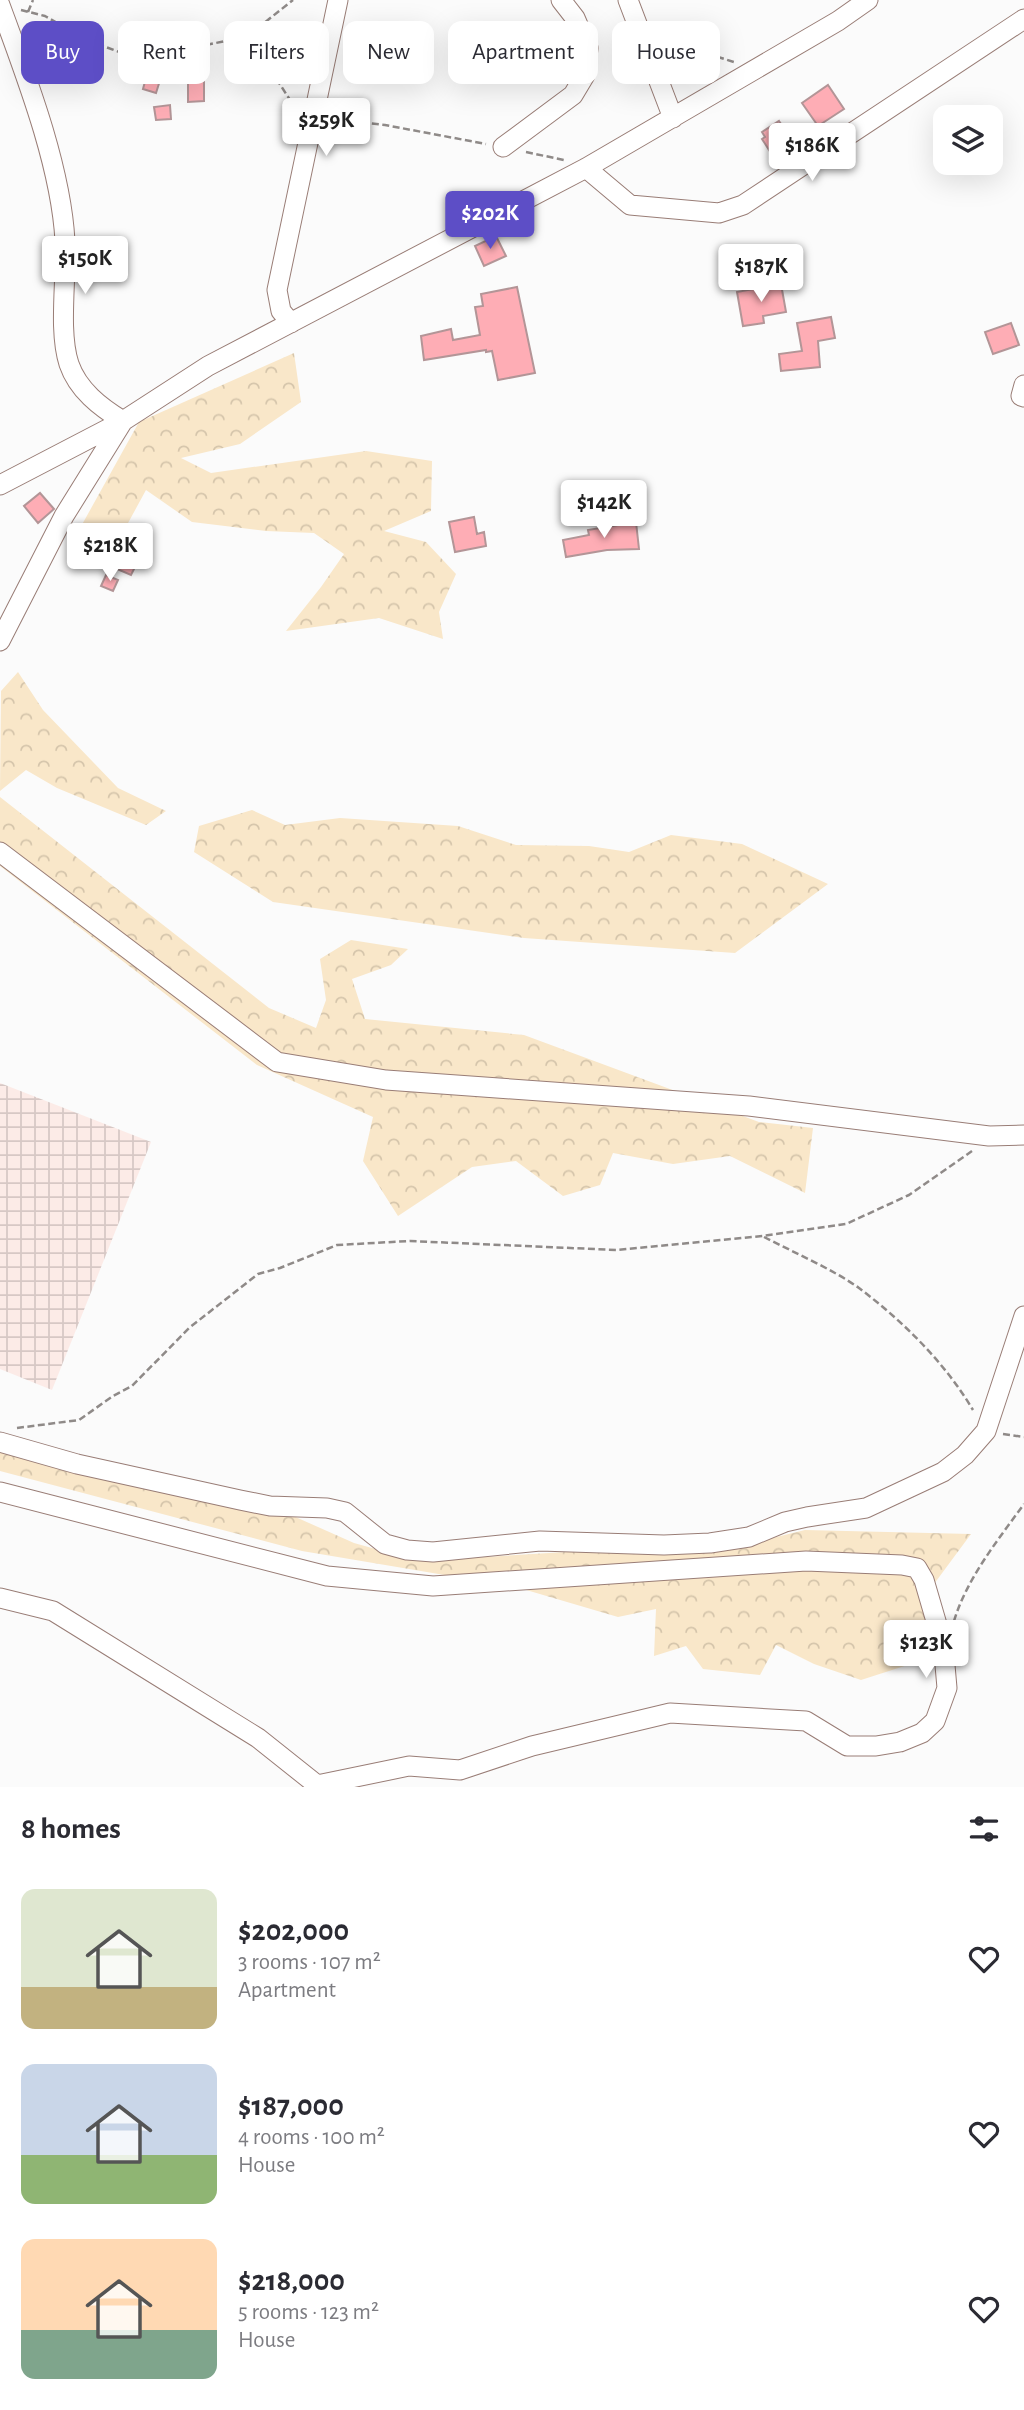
<!DOCTYPE html>
<html lang="en">
<head>
<meta charset="utf-8">
<style>
	:root { --surface:#fff; --page:#f7f7f7; --text:#2b2b33; --muted:#7c7c81; --accent:#5d4ec6 }
	body { margin:0; font-family:"Alegreya Sans",sans-serif; background:var(--page); color:var(--text); height:100vh; display:flex; flex-direction:column; font-size:26px; white-space:nowrap }
	* { box-sizing:border-box; margin:0 }
	p { font-size:23px; color:var(--muted) }
	.icon { flex:none; width:38px; height:38px; fill:none; stroke:currentColor; stroke-width:2; stroke-linecap:round; stroke-linejoin:round }
	.map { position:relative; height:1787px; overflow:hidden }
	.sheet { display:flex; flex-direction:column; background:var(--surface); flex:1 }
	.sheet>* { flex:none }
	.guide { position:absolute; left:21px; top:21px; width:984px; height:63px; display:flex; gap:14px }
	.tools { position:absolute; left:933px; top:105px; display:grid; gap:14px }
	.tools a { display:grid; place-items:center; width:70px; height:70px; border-radius:14px; background:var(--surface); box-shadow:0 7px 28px #0002; font-size:35px }
	.price { position:absolute; translate:-50% -60px; padding:0 16px; border-radius:7px; background:#fff; color:#222; font-size:23px; line-height:46px; filter:drop-shadow(0 2px 4px #0008) }
	.price::after { content:''; position:absolute; left:50%; top:42px; width:21px; height:16px; margin-left:-10px; background:inherit; clip-path:polygon(0 0,100% 0,50% 100%) }
	.price.selected { background:var(--accent); color:#fff }
	ul { padding:0; list-style:none }
	li { display:flex; align-items:center; gap:21px; height:175px; padding:0 21px }
	li span { display:grid; place-items:center; flex:none; width:196px; height:140px; border-radius:14px; color:#555 }
	li>.icon { margin-inline-start:auto }
	span .icon { width:84px; height:84px; fill:#fffc; stroke-width:1 }
	li b { font-size:30px }
	h2 { display:flex; justify-content:space-between; align-items:center; height:84px; padding:0 21px; font-size:30px }
	.chip { padding:0 24px; border-radius:14px; background:var(--surface); box-shadow:0 7px 28px #0002; font-size:24px; line-height:63px }
	.chip.selected { background:var(--accent); color:#fff }
	.map>svg:first-child { display:block }
</style>
</head>
<body>
<div class="map">
<svg width="1024" height="1787" viewBox="0 0 1024 1787">
	<defs>
		<pattern id="industrial-grid" width="8" height="8" patternUnits="userSpaceOnUse" patternTransform="scale(1.75)"><rect width="8" height="8" fill="#fcebe7"/><path d="M0 4h8M4 0v8" fill="none" stroke="#d7c8c5"/></pattern>
		<pattern id="forest-crowns" width="20" height="18" patternUnits="userSpaceOnUse" patternTransform="scale(1.75)"><rect width="20" height="18" fill="#f9e7c9"/><path d="M2 6a3 3 0 1 1 6 0M12 15a3 3 0 1 1 6 0" fill="none" stroke="#d5c5ab"/></pattern>
	</defs>
	<rect width="100%" height="100%" fill="#fbfbfb"/>
	<path fill="url(#industrial-grid)" d="M0,1083L151,1142L52,1390L0,1369Z"/>
	<path fill="url(#forest-crowns)" d="M294,353L301,402L240,444L181,458L211,473L366,451L432,461L431,511L384,531L426,542L456,574L439,612L443,639L379,618L286,631L321,587L344,554L314,533L266,531L192,522L146,490L115,547L79,530L139,422Z
		M18,672L43,710L118,788L166,811L146,825L57,788L26,770L0,791L1,691Z
		M0,797L269,1008L316,1028L326,1000L320,959L351,940L408,949L391,965L352,979L365,1019L524,1035L759,1122L813,1128L805,1193L730,1156L673,1164L613,1153L600,1185L563,1196L516,1161L472,1167L398,1216L363,1161L373,1117L257,1065L0,866Z
		M252,810L285,825L340,818L458,826L516,845L589,846L629,852L671,835L742,844L828,884L735,953L524,938L273,902L194,852L199,826Z
		M0,1449L291,1515L354,1543L397,1555L436,1560L582,1551L727,1549L805,1530L971,1534L934,1584L920,1661L861,1680L814,1664L776,1645L760,1675L703,1669L686,1646L654,1656L656,1609L618,1617L516,1587L302,1551L0,1471Z"/>
	<path fill="#feadb5" stroke="#b39597" stroke-width="2" d="M148,70L162,74L156,93L143,89Z
		M188,79H204V101L188,102Z
		M828,85L844,109L818,126L802,103Z
		M170,105L171,119L156,120L154,107Z
		M779,121L795,145L774,158L762,139L765,137L762,132Z
		M496,236L506,256L484,266L475,246Z
		M781,284L786,312L763,316L764,323L743,326L737,292Z
		M517,287L535,373L498,380L492,351L486,352V350L424,360L421,336L451,329L453,340L480,335L475,307L483,306L481,294Z
		M831,317L835,338L818,341L820,367L781,371L779,354L802,351L797,323Z
		M1011,323L1019,345L993,354L985,332Z
		M40,493L54,509L38,523L24,506Z
		M474,517L477,534L484,532L486,546L455,552L449,522Z
		M636,522L639,549L607,550L566,557L563,540L589,535L588,530Z
		M124,554L138,561L131,575L117,569Z
		M106,575L118,580L113,591L101,586Z"/>
	<g fill="none" stroke-linecap="round" stroke-linejoin="round">
		<g stroke="#997d76" stroke-width="21">
			<path id="minor" d="M628,0L673,118
				M0,5C26,76 61,166 65,241C67,278 58,330 69,364C78,390 100,407 123,421L0,485
				M503,147L573,95L585,75L588,48L575,18L561,0
				M586,168L630,205L719,213L743,205L1024,19
				M291,323L281,311L277,290L338,0
				M1024,385L1021,396L1024,397
				M0,641L64,516L123,421L208,366L586,168L838,21L868,0
				M0,852L277,1062L386,1080L749,1106L989,1136L1024,1135
				M0,1442L77,1464L240,1500L270,1506L327,1508L345,1512L385,1544L407,1550L433,1552L540,1541L664,1545L710,1543L749,1537L785,1522L807,1517L866,1508L943,1472L965,1455L986,1431L1024,1316
				M0,1492L327,1576L433,1586L806,1561L902,1565L917,1568L924,1580L938,1628L944,1654L947,1688L935,1721L922,1733L900,1742L876,1746H847L806,1721L670,1713L532,1746L460,1770L409,1766L317,1785L258,1738L53,1611L0,1598"/>
		</g>
		<path stroke="#8f8a88" stroke-width="2.5" stroke-dasharray="7 3.5" stroke-linecap="butt" d="M21,10L45,16L87,40L138,59L157,63L187,49L249,36L290,100L299,102
			M28,12L33,0
			M249,35L293,0
			M666,46L689,48L734,62
			M331,116L339,120L385,125L486,144
			M526,152L564,160
			M764,1237C793,1252 834,1270 859,1288C904,1322 945,1363 973,1410
			M17,1428L79,1420L113,1396L132,1386L189,1328L258,1274L280,1268L337,1245L410,1241L616,1250L763,1236L846,1224L909,1195L972,1151
			M1003,1434L1024,1437
			M954,1621C967,1578 998,1540 1024,1504"/>
		<use href="#minor" stroke="#fff" stroke-width="19"/>
	</g>
</svg>
<div class="tools">
<a><svg class="icon" aria-label="layers" viewBox="0 0 24 24"><path d="M12 4l9 5-9 5-9-5zM3 14l9 5 9-5"/></svg></a>
</div>
<b class="price" style="left:326px;top:158px">$259K</b>
<b class="price" style="left:812px;top:183px">$186K</b>
<b class="price selected" style="left:490px;top:251px">$202K</b>
<b class="price" style="left:85px;top:296px">$150K</b>
<b class="price" style="left:761px;top:304px">$187K</b>
<b class="price" style="left:604px;top:540px">$142K</b>
<b class="price" style="left:110px;top:583px">$218K</b>
<b class="price" style="left:926px;top:1680px">$123K</b>
<div class="guide">
<a class="chip selected">Buy</a>
<a class="chip">Rent</a>
<a class="chip">Filters</a>
<a class="chip">New</a>
<a class="chip">Apartment</a>
<a class="chip">House</a>
</div>
</div>
<section class="sheet">
<h2>8 homes<svg class="icon" aria-label="filters" viewBox="0 0 24 24"><path d="M4 7h16M4 17h16"/><circle cx="9" cy="7" r="2"/><circle cx="15" cy="17" r="2"/></svg></h2>
<ul>
<li><span style="background:linear-gradient(#dfe7d0 70%,#c2b280 0)"><svg class="icon" aria-label="home" viewBox="0 0 24 24"><path d="M3 11l9-7 9 7M6 9v11h12V9"/></svg></span><div><b>$202,000</b><p>3 rooms · 107 m²</p><p>Apartment</p></div><svg class="icon" aria-label="heart" viewBox="0 0 24 24"><path d="M12 20l-8-8c-3-5 5-10 8-4 3-6 11-1 8 4z"/></svg></li>
<li><span style="background:linear-gradient(#c9d6e8 65%,#8fb573 0)"><svg class="icon" aria-label="home" viewBox="0 0 24 24"><path d="M3 11l9-7 9 7M6 9v11h12V9"/></svg></span><div><b>$187,000</b><p>4 rooms · 100 m²</p><p>House</p></div><svg class="icon" aria-label="heart" viewBox="0 0 24 24"><path d="M12 20l-8-8c-3-5 5-10 8-4 3-6 11-1 8 4z"/></svg></li>
<li><span style="background:linear-gradient(#ffd9b3 65%,#7fa58c 0)"><svg class="icon" aria-label="home" viewBox="0 0 24 24"><path d="M3 11l9-7 9 7M6 9v11h12V9"/></svg></span><div><b>$218,000</b><p>5 rooms · 123 m²</p><p>House</p></div><svg class="icon" aria-label="heart" viewBox="0 0 24 24"><path d="M12 20l-8-8c-3-5 5-10 8-4 3-6 11-1 8 4z"/></svg></li>
</ul>
</section>
</body>
</html>
